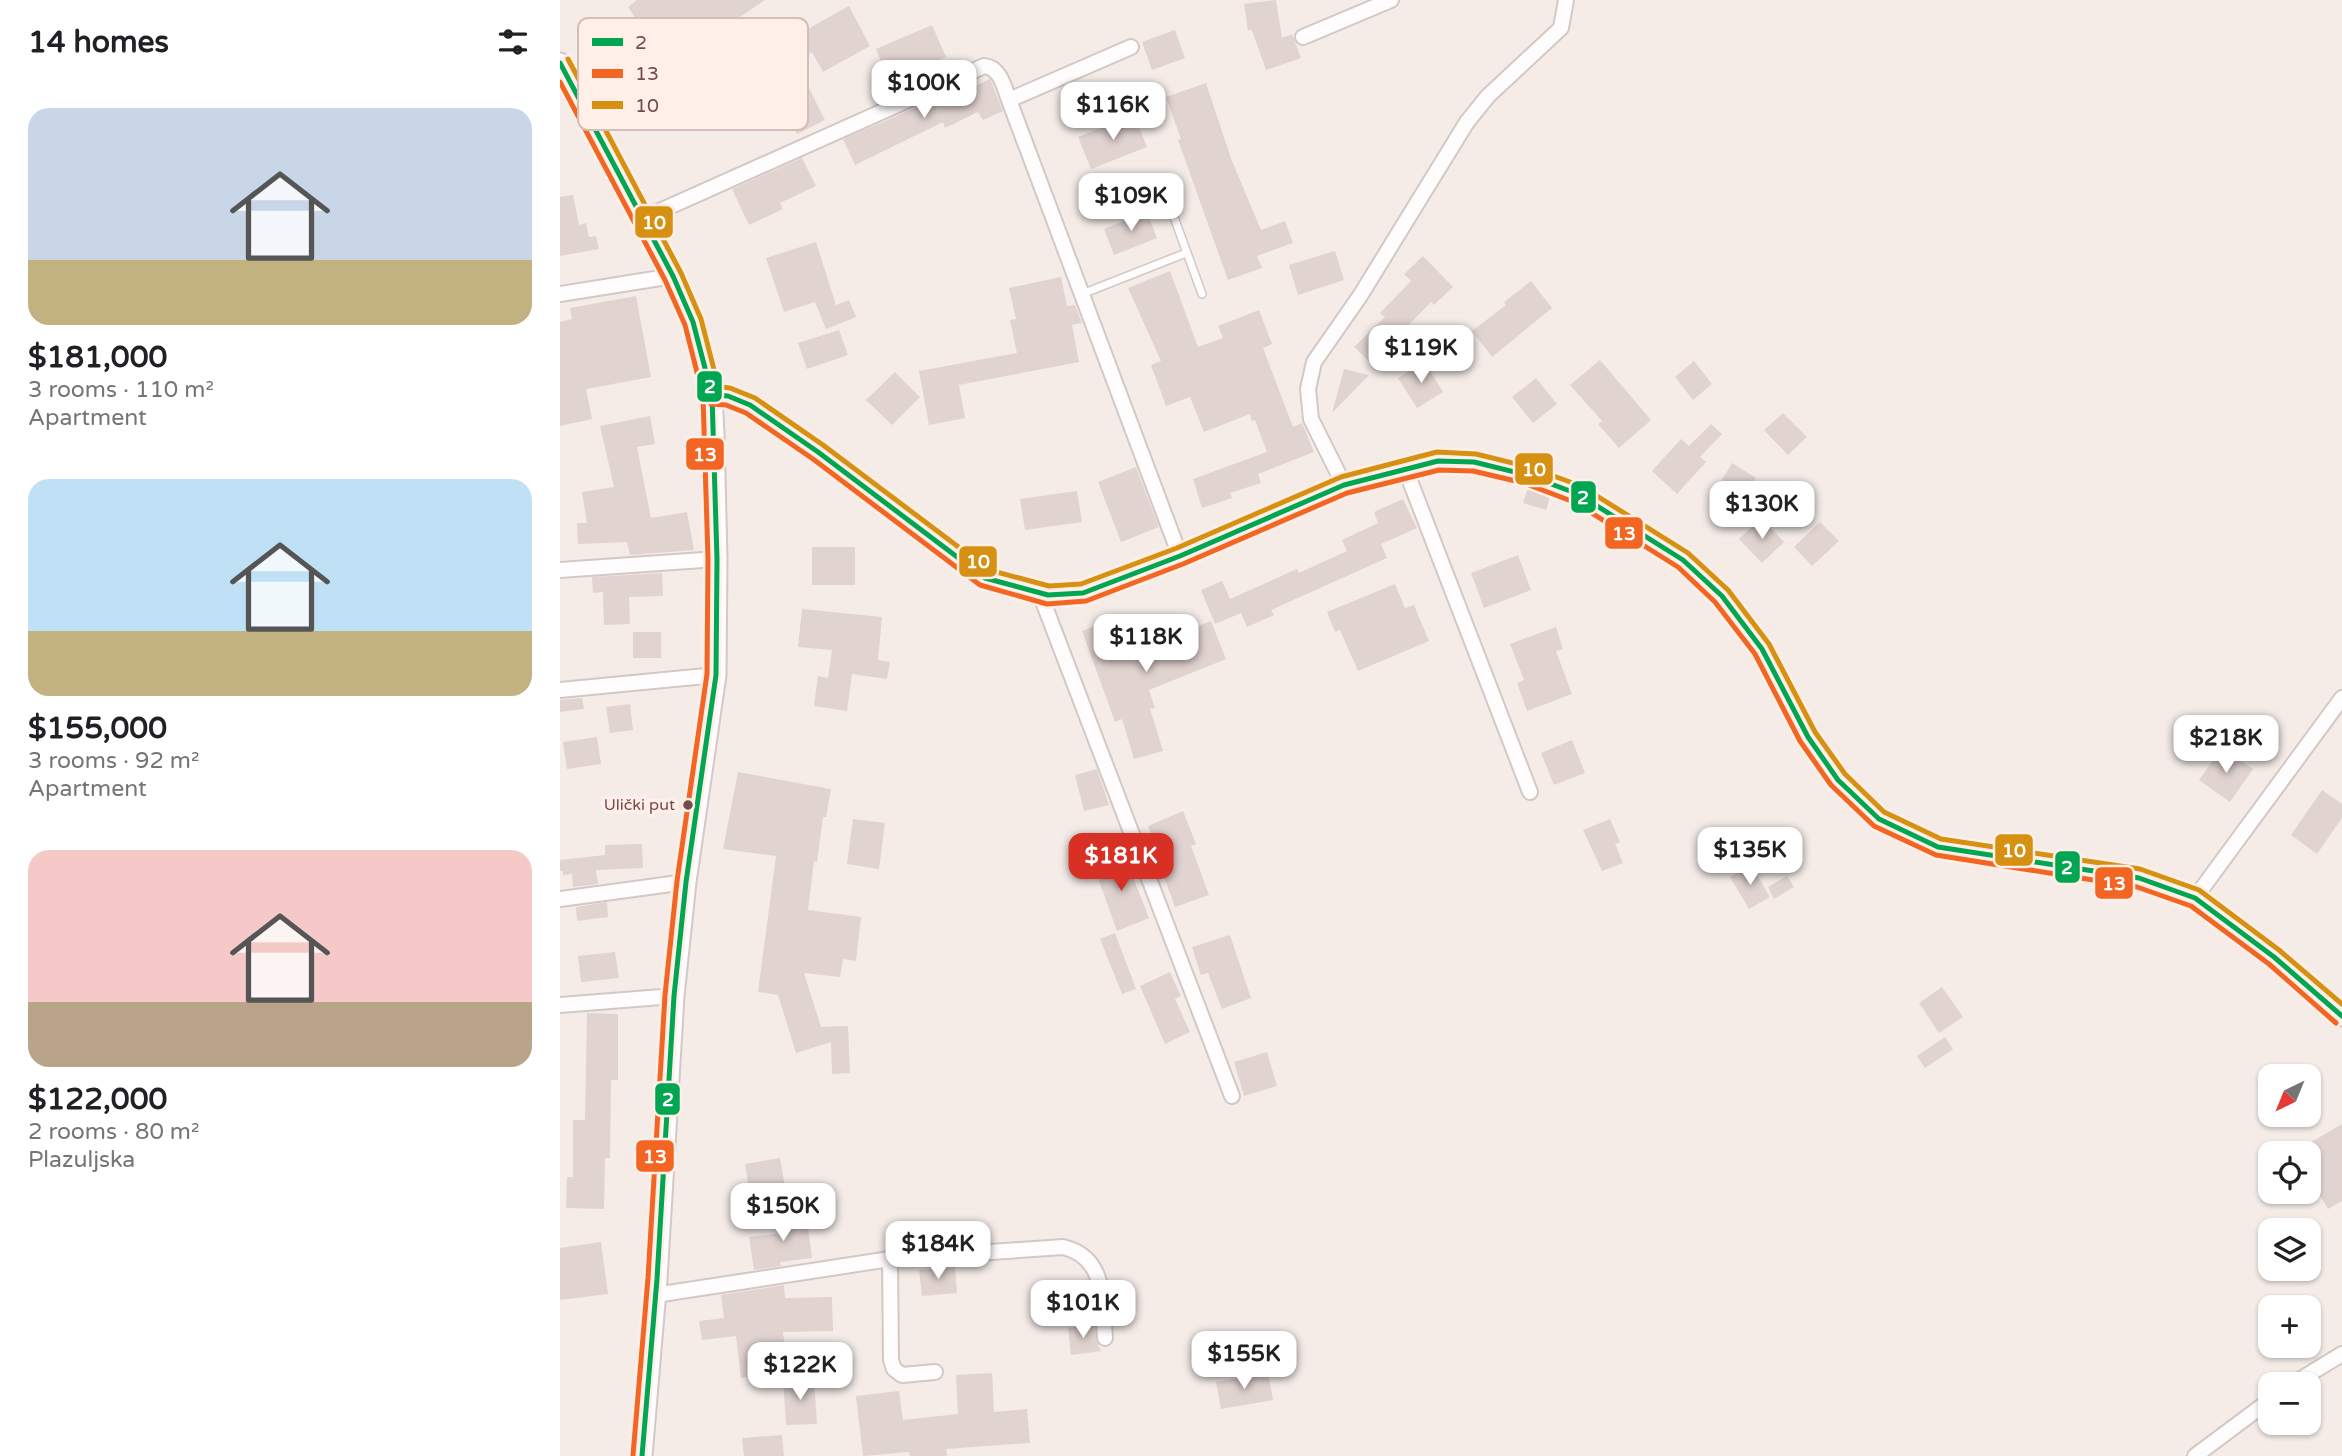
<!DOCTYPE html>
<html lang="en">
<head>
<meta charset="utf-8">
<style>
	:root { --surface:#fff; --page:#f6f6f6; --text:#202124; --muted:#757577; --accent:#d93025 }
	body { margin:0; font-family:"Varela Round",sans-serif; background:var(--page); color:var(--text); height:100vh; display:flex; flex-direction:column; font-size:26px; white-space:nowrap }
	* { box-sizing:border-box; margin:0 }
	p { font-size:23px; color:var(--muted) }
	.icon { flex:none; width:38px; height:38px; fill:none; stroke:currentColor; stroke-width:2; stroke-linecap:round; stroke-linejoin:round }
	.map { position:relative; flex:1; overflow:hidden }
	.side { display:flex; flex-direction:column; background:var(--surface); width:560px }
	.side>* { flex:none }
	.needle { width:46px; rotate:223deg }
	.controls { position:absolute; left:1698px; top:1064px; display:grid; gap:14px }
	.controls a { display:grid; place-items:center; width:63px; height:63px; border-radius:14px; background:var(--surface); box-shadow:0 2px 5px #0004; font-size:35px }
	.price { position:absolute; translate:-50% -60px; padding:0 16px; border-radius:14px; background:#fff; color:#222; font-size:23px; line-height:46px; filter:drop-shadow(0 2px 4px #0008) }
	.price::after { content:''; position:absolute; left:50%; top:42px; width:21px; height:16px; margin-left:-10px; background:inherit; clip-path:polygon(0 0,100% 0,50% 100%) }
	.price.current { background:var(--accent); color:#fff }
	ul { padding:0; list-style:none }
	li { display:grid; align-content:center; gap:14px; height:371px; padding:0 28px }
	li span { display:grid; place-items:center; height:217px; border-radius:21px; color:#555 }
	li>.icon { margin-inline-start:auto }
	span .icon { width:126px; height:126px; fill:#fffc; stroke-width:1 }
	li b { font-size:30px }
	h2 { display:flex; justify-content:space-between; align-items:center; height:84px; padding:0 28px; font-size:30px }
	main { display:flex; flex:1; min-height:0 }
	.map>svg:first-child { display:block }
</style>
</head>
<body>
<main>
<section class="side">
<h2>14 homes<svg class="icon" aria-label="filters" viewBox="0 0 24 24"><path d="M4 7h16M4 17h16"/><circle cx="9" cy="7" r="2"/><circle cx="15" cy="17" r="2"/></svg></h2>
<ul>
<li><span style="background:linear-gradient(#c9d6e8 70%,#c2b280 0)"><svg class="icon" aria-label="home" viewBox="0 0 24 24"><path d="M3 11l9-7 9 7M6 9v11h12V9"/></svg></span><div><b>$181,000</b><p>3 rooms · 110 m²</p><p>Apartment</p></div></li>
<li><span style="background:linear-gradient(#bfe0f5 70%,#c2b280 0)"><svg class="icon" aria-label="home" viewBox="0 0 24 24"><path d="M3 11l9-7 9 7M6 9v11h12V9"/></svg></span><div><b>$155,000</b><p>3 rooms · 92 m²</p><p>Apartment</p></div></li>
<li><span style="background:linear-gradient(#f6c9c9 70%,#b9a48a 0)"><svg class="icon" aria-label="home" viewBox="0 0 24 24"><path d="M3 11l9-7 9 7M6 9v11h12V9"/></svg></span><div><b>$122,000</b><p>2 rooms · 80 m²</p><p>Plazuljska</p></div></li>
</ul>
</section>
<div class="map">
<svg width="1782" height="1456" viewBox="0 0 1782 1456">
	<rect width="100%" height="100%" fill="#f5ece8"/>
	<path fill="#e1d3d0" d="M77,0H205L108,66L68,7Z
		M716,0L722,38L732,34L741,58L706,70L692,30H688L684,4Z
		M289,6L310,46L263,72L252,52L210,74L219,90L182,109L165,75Z
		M372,25L386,57L329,81L316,49Z
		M615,30L625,58L592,70L582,42Z
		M430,79L443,111L423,120L418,112L385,128L383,122L295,165L283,139L402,88L403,92Z
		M646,83L672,161L701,230L725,221L733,243L697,256L702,268L668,280L618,140L621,139L606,97Z
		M247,84L265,120L237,134L218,99Z
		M574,115L587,147L531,169L518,137Z
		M242,158L256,186L220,203L223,209L189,225L172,189Z
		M13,195L19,225L26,223L29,237L36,236L39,249L0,256V197Z
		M587,212L597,238L554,255L544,229Z
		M256,242L276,305L289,300L296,317L266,329L255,302L224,312L206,258Z
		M775,251L784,280L738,295L729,265Z
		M863,256L893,287L874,305L871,302L834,340L839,345L826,358L824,356L816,368L794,347L825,317L820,313L851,281L844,274Z
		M610,271L638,347L663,338L658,326L699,310L712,344L703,348L733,427L742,423L754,452L698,474L701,483L670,493L672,498L642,508L633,479L707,452L695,420L692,421L690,414L644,432L630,397L606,406L591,365L601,361L568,288Z
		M501,277L507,306L515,305L522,323L512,325L519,362L399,385L405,418L369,425L359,371L457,353L450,320L456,319L449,288Z
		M971,281L992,308L932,357L912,331L946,305L944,302Z
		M76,296L91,377L26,389L32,419L0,426V322L12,319L10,308Z
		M279,330L288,355L247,369L238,343Z
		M1040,360L1091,420L1059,448L1038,424L1042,421L1010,385Z
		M864,361L883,392L857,408L838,378Z
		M1134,361L1152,384L1133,400L1115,377Z
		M784,369L809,375L772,413Z
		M335,372L360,397L332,425L306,400Z
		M976,378L997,404L973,423L952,397Z
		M1223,413L1247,437L1228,455L1204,430Z
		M90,416L95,444L77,447L91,518L127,512L134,550L70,555L67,542L18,544L17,523H27L22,492L54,487L40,426Z
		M1151,424L1162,434L1140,457L1146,462L1117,494L1092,471L1121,439L1129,446Z
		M1172,463L1196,478L1181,503L1157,488Z
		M576,467L599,527L561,542L538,482Z
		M968,488L990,497L986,510L963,503Z
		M517,491L522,522L465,530L460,499Z
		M843,499L857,528L821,544L827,558L711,610L714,615L687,627L681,613L655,624L641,590L662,581L670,599L737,569L739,573L787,551L782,540L818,523L814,512Z
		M1201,518L1224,542L1202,563L1179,539Z
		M1260,522L1279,541L1252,566L1234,547Z
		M252,547H295V585H252Z
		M958,555L971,590L924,608L911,573Z
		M102,573L103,596L69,597L70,624L44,625L43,592L33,593L32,577Z
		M835,584L845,608L854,605L869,641L798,671L780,630L775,632L767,612Z
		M242,609L322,617L318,660L330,662L327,679L292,674L287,711L254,706L258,676L268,678L272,650L238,647Z
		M560,615L576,656L612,640L610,637L651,621L666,659L589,690L595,708L590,709L603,751L574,759L562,719L555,722L522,631Z
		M996,627L1003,649L996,651L1012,694L967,711L957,683L964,680L950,644Z
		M73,632H101V658H73Z
		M22,698L24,709L0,712V700Z
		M70,704L73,730L50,733L46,707Z
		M37,737L41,764L7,769L3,742Z
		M1012,740L1025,773L994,785L981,753Z
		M1662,748L1693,769L1670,802L1639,780Z
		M537,769L549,805L524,811L515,775Z
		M178,772L271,789L266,817H263L257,862L254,861L248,910L301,917L296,961L283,959L280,977L244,973L261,1027L288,1026L290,1073L272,1074L271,1042L236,1053L218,995L198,992L216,856L163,849Z
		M1762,790L1782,804V818L1757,854L1731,835Z
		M623,811L636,844L631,846L649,895L615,907L604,877L608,876L588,826Z
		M293,819L325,823L319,869L287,864Z
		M1050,819L1060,842L1055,844L1063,863L1042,871L1023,830Z
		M82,844L83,868L36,870L38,884L13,887L12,874L3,875V871H0V860L45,855V845Z
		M564,854L589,918L557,931L534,867Z
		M1191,865L1210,897L1189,909L1170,877Z
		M1227,876L1234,887L1214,899L1208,887Z
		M47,902L48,917L17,921L16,907Z
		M555,933L576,989L562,994L540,939Z
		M670,935L691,998L662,1009L648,973L641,975L632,947Z
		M55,952L59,978L21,982L18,956Z
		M610,972L621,996L615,999L630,1032L605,1044L580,986Z
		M1382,987L1403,1017L1379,1033L1359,1003Z
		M27,1013L58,1014V1080H51L50,1158H45L44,1209L6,1208L7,1177H13V1120H25Z
		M1385,1037L1393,1049L1365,1068L1357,1056Z
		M707,1052L717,1086L684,1096L674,1062Z
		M1782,1124V1201L1768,1209L1748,1175V1144Z
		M220,1158L225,1187L190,1194L185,1164Z
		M246,1211L252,1258L220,1262L221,1266L194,1270L189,1237L223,1233L221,1213Z
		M41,1242L48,1294L0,1300V1248Z
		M395,1267L397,1293L362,1296L359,1270Z
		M224,1285L225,1298L272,1297L273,1331L223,1332L228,1372L181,1378L176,1336L142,1340L139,1321L164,1318L161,1295Z
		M535,1325L536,1339L541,1351L511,1355L508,1328Z
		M432,1373L434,1412L467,1409L470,1443L386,1449L387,1456H350L349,1452L303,1456L296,1396L339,1391L343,1420L398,1414L396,1375Z
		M708,1373L713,1400L661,1409L656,1382Z
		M254,1378L257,1424L226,1425L223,1380Z
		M222,1435L224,1456H184L182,1438Z"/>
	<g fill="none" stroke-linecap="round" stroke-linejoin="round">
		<g stroke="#d4c8c5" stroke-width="10">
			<path id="lane" d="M603,187L642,294
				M522,294L626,253"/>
		</g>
		<g stroke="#d4c8c5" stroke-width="18">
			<path id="street" d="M743,37L831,0
				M449,100L620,556
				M82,219L424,66C440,67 444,87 449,100L571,47
				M0,294L113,276
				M845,468L970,792
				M784,485L751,419L748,389L754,362L800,296L907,122L928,96L1001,28L1006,0
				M0,570L157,559
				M479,591L672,1096
				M0,690L156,675
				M1635,898L1782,698
				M0,899L126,882
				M0,1005L114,996
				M330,1259L331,1360L334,1369L342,1375L375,1372
				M95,1295L330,1259L503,1247C547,1257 542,1302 545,1338
				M1733,1384L1782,1354
				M1635,1456L1710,1400"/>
		</g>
		<g stroke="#d5c8c6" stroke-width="23">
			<path id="secondary" d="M0,63L113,276L133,322L152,395L154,434L157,559L156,675L126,882L114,996L97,1279L82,1456
				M152,395L168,396L190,405L258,452L425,578L488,595L523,593L620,556L784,485L878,461L914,462L967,475L1018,494L1123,560L1162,596L1202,649L1248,737L1278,780L1319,819L1378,847L1579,878L1635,898L1714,957L1782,1016"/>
		</g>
		<use href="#lane" stroke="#fefcfc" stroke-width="7"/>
		<use href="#street" stroke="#fefcfc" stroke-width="14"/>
		<use href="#secondary" stroke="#fefcfc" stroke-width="19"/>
		<g stroke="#ffefe8" stroke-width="10">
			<path id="bus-1" d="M0,63L113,276L133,322L152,395L157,559L156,675L126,882L114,996L97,1279L82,1456
				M152,395L168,396L190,405L258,452L425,578L488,595L523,593L620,556L784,485L878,461L914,462L967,475L1018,494L1123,560L1162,596L1202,649L1248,737L1278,780L1319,819L1378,847L1579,878L1635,898L1714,957L1782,1016"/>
		</g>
		<g stroke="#ffefe8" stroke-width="10">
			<path id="bus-2" d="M0,82L105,280L125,325L143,396L148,559L147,674L117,881L105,995L88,1278L73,1455
				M151,404L166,405L186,413L253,459L420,585L487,604L526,601L623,564L787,493L879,470L913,471L964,483L1014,502L1118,567L1155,602L1195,654L1240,741L1271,785L1314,826L1376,855L1577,887L1631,906L1709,964L1776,1023"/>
		</g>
		<g stroke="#ffefe8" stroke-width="10">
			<path id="bus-3" d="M8,59L121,273L141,319L160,393
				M153,386L170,388L195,398L263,445L429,570L489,586L521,584L617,548L781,477L877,452L916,454L969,467L1021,486L1128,553L1168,590L1209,644L1255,732L1285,774L1324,812L1381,839L1580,869L1639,890L1719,950L1782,1004"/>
		</g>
		<use href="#bus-1" stroke="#00a651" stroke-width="5"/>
		<use href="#bus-2" stroke="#f26522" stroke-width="5"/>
		<use href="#bus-3" stroke="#d69012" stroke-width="5"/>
	</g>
	<circle fill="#724c49" stroke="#ffefe8" stroke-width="2.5" cx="128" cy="805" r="6"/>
	<g text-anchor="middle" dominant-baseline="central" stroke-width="7" stroke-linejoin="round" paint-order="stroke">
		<g font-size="16" fill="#724c49" stroke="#ffefe8" text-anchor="end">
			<text x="115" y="805">Ulički put</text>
		</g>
	</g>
	<rect x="18" y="18" width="230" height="112" rx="10" fill="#ffefe8" stroke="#d5beb8" stroke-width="2"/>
	<rect x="32" y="38" width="31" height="8" fill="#00a651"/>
	<rect x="32" y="69" width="31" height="9" fill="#f26522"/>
	<rect x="32" y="101" width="31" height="8" fill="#d69012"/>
	<g font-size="19" fill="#724c49">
		<text x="75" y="49">2</text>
		<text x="75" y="80">13</text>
		<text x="75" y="112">10</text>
	</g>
	<g stroke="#ffefe8" stroke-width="2.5">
		<rect x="74" y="205" width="40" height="34" rx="7" fill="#d69012"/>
		<rect x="136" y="370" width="27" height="33" rx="7" fill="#00a651"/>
		<rect x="125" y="437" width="40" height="34" rx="7" fill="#f26522"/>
		<rect x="954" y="452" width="40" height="34" rx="7" fill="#d69012"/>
		<rect x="1010" y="480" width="27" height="34" rx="7" fill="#00a651"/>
		<rect x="1044" y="516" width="40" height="34" rx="7" fill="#f26522"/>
		<rect x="398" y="545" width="40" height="33" rx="7" fill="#d69012"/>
		<rect x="1434" y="833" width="40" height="34" rx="7" fill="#d69012"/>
		<rect x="1494" y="850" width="27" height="34" rx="7" fill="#00a651"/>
		<rect x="1534" y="866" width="40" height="34" rx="7" fill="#f26522"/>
		<rect x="94" y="1082" width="27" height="34" rx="7" fill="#00a651"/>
		<rect x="75" y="1139" width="40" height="34" rx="7" fill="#f26522"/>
	</g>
	<g font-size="19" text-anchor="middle" font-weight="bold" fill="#fff">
		<text x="94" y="229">10</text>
		<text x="150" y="393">2</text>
		<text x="145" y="461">13</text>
		<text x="974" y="476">10</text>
		<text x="1023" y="504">2</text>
		<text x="1064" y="540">13</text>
		<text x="418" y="568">10</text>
		<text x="1454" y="857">10</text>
		<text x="1507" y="874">2</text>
		<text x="1554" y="890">13</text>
		<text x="108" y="1106">2</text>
		<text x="95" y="1163">13</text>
	</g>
</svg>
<div class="controls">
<a><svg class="needle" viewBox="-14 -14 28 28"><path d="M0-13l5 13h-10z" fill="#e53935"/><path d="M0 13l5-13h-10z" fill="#757577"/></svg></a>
<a><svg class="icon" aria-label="locate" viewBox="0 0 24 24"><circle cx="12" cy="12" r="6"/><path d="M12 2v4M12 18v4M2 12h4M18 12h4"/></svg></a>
<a><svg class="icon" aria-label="layers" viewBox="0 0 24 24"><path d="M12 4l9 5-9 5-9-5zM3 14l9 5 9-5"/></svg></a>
<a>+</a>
<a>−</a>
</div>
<b class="price" style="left:364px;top:120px">$100K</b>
<b class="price" style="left:553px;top:142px">$116K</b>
<b class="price" style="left:571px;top:233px">$109K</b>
<b class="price" style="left:861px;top:385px">$119K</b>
<b class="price" style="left:1202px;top:541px">$130K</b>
<b class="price" style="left:586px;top:674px">$118K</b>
<b class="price" style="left:1666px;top:775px">$218K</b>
<b class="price" style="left:1190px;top:887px">$135K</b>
<b class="price current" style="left:561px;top:893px">$181K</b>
<b class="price" style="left:223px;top:1243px">$150K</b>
<b class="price" style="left:378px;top:1281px">$184K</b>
<b class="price" style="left:523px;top:1340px">$101K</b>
<b class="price" style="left:684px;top:1391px">$155K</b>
<b class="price" style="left:240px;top:1402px">$122K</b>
</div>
</main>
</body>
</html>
